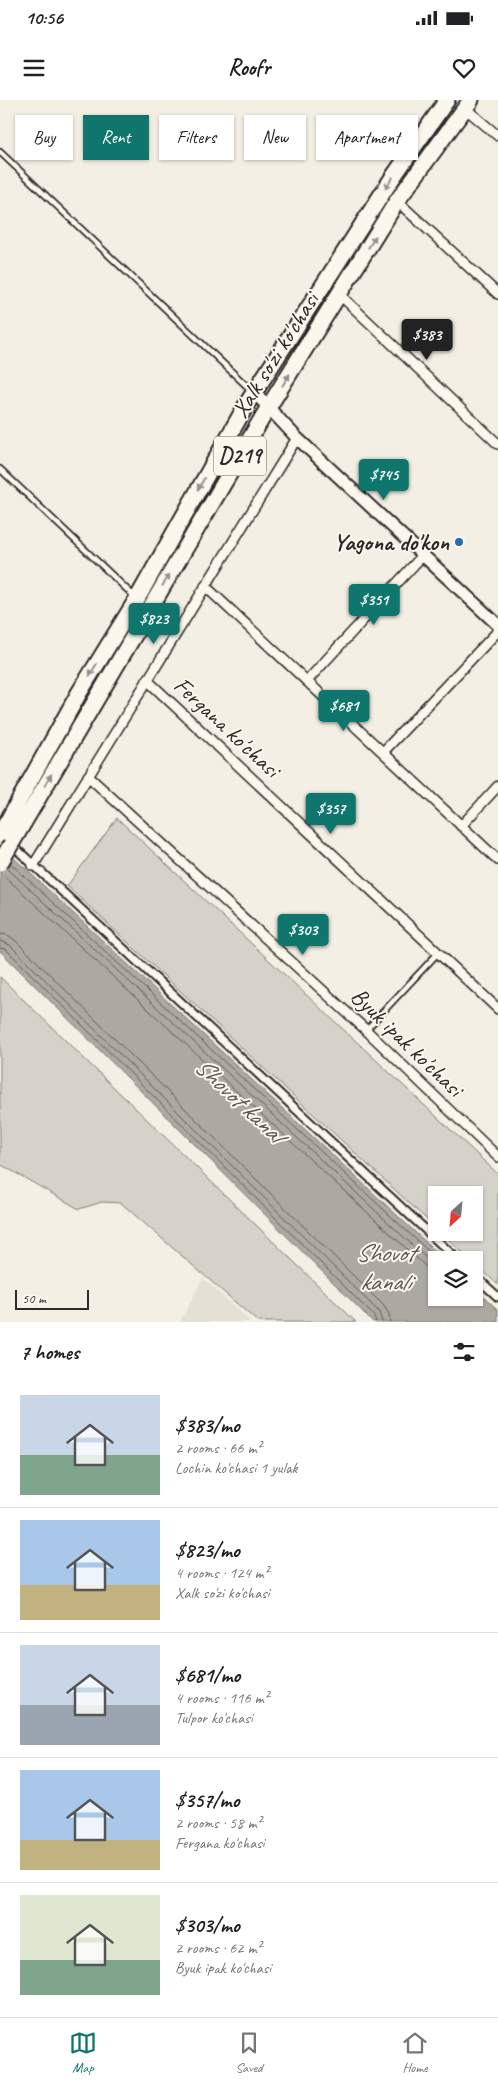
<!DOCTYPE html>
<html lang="en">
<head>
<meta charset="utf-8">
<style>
	:root { --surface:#fff; --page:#f6f6f6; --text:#202124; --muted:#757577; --line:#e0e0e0; --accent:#0f766e }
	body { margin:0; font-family:Caveat,sans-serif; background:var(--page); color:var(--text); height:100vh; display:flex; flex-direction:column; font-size:19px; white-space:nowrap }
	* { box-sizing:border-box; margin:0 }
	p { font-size:16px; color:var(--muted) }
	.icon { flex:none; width:28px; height:28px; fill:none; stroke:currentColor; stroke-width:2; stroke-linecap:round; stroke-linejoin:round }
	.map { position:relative; height:1222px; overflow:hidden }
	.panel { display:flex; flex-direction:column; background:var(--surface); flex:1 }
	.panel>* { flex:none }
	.guide { position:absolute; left:15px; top:15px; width:469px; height:45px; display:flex; gap:10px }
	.needle { width:32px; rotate:206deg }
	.fabs { position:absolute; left:428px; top:1086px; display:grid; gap:10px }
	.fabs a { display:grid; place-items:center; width:55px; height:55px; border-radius:0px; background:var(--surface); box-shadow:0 1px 4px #0004; font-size:25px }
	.scale { position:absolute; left:15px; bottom:12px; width:74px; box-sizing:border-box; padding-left:5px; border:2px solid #2b2b2b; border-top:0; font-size:14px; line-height:18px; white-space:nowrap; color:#2b2b2b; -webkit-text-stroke:4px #fbf7ec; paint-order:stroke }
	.price { position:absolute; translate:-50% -42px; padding:0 11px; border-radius:5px; background:var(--accent); color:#fff; font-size:16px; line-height:32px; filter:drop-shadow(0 1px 2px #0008) }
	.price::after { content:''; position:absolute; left:50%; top:30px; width:15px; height:11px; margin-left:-8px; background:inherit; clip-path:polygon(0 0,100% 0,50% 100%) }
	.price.on { background:#222; color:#fff }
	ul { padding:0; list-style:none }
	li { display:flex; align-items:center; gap:15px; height:125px; padding:0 20px }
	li+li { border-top:1px solid var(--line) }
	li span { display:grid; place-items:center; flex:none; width:140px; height:100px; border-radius:0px; color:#555 }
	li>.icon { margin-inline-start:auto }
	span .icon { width:60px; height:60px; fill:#fffc; stroke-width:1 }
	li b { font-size:21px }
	h2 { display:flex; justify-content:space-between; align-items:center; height:60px; padding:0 20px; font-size:21px }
	.pill { padding:0 18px; border-radius:0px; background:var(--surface); box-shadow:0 1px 4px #0004; font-size:18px; line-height:45px }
	.pill.on { background:var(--accent); color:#fff }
	.status { display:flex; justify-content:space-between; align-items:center; height:35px; padding:0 25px; background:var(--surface); direction:ltr }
	.status svg { height:14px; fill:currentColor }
	header { display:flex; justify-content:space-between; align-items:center; height:65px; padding:0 20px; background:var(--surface); font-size:22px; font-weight:600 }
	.tabs { display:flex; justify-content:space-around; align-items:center; height:70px; border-top:1px solid var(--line); background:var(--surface); font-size:14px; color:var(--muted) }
	.tabs a { display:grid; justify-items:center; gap:2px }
	.tabs .on { color:var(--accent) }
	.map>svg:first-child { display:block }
</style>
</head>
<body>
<div class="status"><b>10:56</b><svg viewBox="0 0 49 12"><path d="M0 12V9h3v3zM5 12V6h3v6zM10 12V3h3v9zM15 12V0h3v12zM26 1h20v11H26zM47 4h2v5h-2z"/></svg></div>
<header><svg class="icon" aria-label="menu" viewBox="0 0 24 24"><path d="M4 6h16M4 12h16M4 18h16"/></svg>Roofr<svg class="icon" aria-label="heart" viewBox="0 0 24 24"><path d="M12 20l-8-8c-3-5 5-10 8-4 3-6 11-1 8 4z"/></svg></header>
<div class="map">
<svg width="498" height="1222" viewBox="0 0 498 1222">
	<rect width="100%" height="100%" fill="#f3efe4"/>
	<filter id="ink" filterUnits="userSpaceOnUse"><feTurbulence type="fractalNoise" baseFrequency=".02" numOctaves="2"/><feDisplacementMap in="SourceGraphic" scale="10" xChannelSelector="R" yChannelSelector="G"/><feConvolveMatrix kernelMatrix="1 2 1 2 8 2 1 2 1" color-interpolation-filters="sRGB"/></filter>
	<g filter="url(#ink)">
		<path fill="#e4e0d6" d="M203,1178L251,1222H180Z"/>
		<path fill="#d5d2c9" stroke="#807e7a" d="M117,718L498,1074V1185L474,1162V1160H471L441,1133L474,1132V1095H436V1128L67,786Z
			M0,877L356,1222H258L121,1103L102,1102L79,1109L0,1064Z"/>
		<path fill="#aca9a2" stroke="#787772" d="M0,745L445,1160H436V1198H474V1187L498,1210V1222H373L0,851Z"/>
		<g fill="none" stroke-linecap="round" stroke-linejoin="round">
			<path stroke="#5f5d5b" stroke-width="1" d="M10,763L438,1160
				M7,768L436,1167
				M0,772L436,1176
				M0,834L8,835L15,840L384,1206L389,1214L390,1222
				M0,841L10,845L379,1212L382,1222
				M0,848L6,849L374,1216L376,1222"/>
			<g stroke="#2b2b2b" stroke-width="8">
				<path id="service" d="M0,52L251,290
					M0,369L136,498
					M366,930L438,853"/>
			</g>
			<g stroke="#2b2b2b" stroke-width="11">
				<path id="pedestrian" d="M10,743L458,1160
					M474,1175L498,1197"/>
			</g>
			<g stroke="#2b2b2b" stroke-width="12">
				<path id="minor" d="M465,8L498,36
					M397,101L498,194
					M339,194L498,344
					M205,486L498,760
					M147,580L498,909
					M307,581L423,455
					M383,652L498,531
					M88,676L366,930L498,1057
					M461,726L498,686
					M33,766L297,338"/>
			</g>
			<g stroke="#2b2b2b" stroke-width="15">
				<path id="tertiary" d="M254,292L297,338L498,525"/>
			</g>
			<g stroke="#2b2b2b" stroke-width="19">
				<path id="primary" d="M11,715L79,593L137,499L248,302L391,80L447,0
					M24,722L268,308L397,101L471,0"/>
			</g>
			<use href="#service" stroke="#fbf7ec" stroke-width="4.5"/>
			<use href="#pedestrian" stroke="#fbf7ec" stroke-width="7"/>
			<use href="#minor" stroke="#fbf7ec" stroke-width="9"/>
			<use href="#tertiary" stroke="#fbf7ec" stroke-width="11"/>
			<use href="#primary" stroke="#fbf7ec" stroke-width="15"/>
			<g stroke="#2b2b2b" stroke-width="19" stroke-linecap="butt">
				<path id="primary-bridge" d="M0,734L11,715
					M0,763L24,722"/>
			</g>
			<use href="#primary-bridge" stroke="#fbf7ec" stroke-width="15"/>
		</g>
		<defs><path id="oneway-solid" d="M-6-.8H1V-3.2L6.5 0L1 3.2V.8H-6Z" transform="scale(1.25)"/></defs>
		<g fill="#93918c">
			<use href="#oneway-solid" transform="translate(389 83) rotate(123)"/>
			<use href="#oneway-solid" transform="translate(372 142) rotate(-58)"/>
			<use href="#oneway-solid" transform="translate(286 280) rotate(-58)"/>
			<use href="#oneway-solid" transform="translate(201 384) rotate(120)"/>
			<use href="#oneway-solid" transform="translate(166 480) rotate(-59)"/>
			<use href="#oneway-solid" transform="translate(93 570) rotate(121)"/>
			<use href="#oneway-solid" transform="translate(48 680) rotate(-60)"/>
		</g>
	</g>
	<circle fill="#1f6fb2" stroke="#fbf7ec" stroke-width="2" cx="459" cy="442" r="5"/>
	<g text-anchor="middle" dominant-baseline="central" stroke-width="4" stroke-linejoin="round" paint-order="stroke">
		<rect fill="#fbf7ec" stroke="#696865" stroke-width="1" x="214" y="336.5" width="52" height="39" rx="4"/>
		<g font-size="22" font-weight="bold" fill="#2b2b2b">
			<text x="240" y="356">D219</text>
		</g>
		<g font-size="24" fill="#2b2b2b" stroke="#fbf7ec">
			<text transform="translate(275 255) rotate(-58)">Xalk so'zi ko'chasi</text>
			<text transform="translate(227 627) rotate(43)">Fergana ko'chasi</text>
			<text transform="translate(407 942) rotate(44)">Byuk ipak ko'chasi</text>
		</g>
		<g font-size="24" font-weight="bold" fill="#2b2b2b" stroke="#fbf7ec" text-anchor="end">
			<text x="449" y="442">Yagona do'kon</text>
		</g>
		<g font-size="25" font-style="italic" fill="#585755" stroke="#fbf7ec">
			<text transform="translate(239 1000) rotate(43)">Shovot kanal</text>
			<text x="385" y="1153">Shovot<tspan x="385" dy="29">kanali</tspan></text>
		</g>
	</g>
</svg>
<div class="fabs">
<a><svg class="needle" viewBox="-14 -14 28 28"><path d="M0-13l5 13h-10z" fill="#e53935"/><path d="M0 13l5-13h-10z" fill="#757577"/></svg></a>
<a><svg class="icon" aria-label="layers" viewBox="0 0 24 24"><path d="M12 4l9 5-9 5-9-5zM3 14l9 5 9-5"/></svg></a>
</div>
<div class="scale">50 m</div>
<b class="price on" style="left:427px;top:261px">$383</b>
<b class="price" style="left:384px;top:401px">$745</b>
<b class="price" style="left:374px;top:526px">$351</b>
<b class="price" style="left:154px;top:545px">$823</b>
<b class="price" style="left:344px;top:632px">$681</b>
<b class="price" style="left:331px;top:735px">$357</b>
<b class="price" style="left:303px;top:856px">$303</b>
<div class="guide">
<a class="pill">Buy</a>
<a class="pill on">Rent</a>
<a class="pill">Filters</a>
<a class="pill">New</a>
<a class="pill">Apartment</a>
</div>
</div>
<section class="panel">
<h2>7 homes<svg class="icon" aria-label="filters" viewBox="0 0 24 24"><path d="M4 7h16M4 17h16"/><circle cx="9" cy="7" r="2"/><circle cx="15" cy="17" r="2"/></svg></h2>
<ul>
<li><span style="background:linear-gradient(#c9d6e8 60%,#7fa58c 0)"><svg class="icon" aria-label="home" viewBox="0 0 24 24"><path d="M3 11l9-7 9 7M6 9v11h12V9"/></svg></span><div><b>$383/mo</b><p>2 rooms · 66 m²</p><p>Lochin ko'chasi 1 yulak</p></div></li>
<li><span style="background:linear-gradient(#a9c7e8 65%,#c2b280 0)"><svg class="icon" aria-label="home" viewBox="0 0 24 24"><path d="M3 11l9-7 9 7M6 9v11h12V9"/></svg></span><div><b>$823/mo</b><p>4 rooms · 124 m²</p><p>Xalk so'zi ko'chasi</p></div></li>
<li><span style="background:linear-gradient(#c9d6e8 60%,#9aa5b1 0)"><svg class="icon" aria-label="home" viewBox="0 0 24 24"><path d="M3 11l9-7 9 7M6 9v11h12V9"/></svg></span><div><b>$681/mo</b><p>4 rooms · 116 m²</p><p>Tulpor ko'chasi</p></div></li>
<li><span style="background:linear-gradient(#a9c7e8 70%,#c2b280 0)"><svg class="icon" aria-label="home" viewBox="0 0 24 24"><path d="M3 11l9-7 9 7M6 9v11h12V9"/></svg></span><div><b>$357/mo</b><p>2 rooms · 58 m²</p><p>Fergana ko'chasi</p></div></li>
<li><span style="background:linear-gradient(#dfe7d0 65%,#7fa58c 0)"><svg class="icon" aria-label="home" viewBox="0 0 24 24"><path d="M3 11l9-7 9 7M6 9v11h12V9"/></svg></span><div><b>$303/mo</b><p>2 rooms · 62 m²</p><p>Byuk ipak ko'chasi</p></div></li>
</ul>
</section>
<nav class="tabs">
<a class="on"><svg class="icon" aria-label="map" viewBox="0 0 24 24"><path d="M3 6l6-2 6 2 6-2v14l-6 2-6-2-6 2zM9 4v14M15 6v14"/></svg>Map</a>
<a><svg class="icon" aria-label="saved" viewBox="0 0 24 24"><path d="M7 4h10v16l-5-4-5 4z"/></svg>Saved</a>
<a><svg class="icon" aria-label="home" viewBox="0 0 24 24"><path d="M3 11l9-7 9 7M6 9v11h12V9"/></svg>Home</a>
</nav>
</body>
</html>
